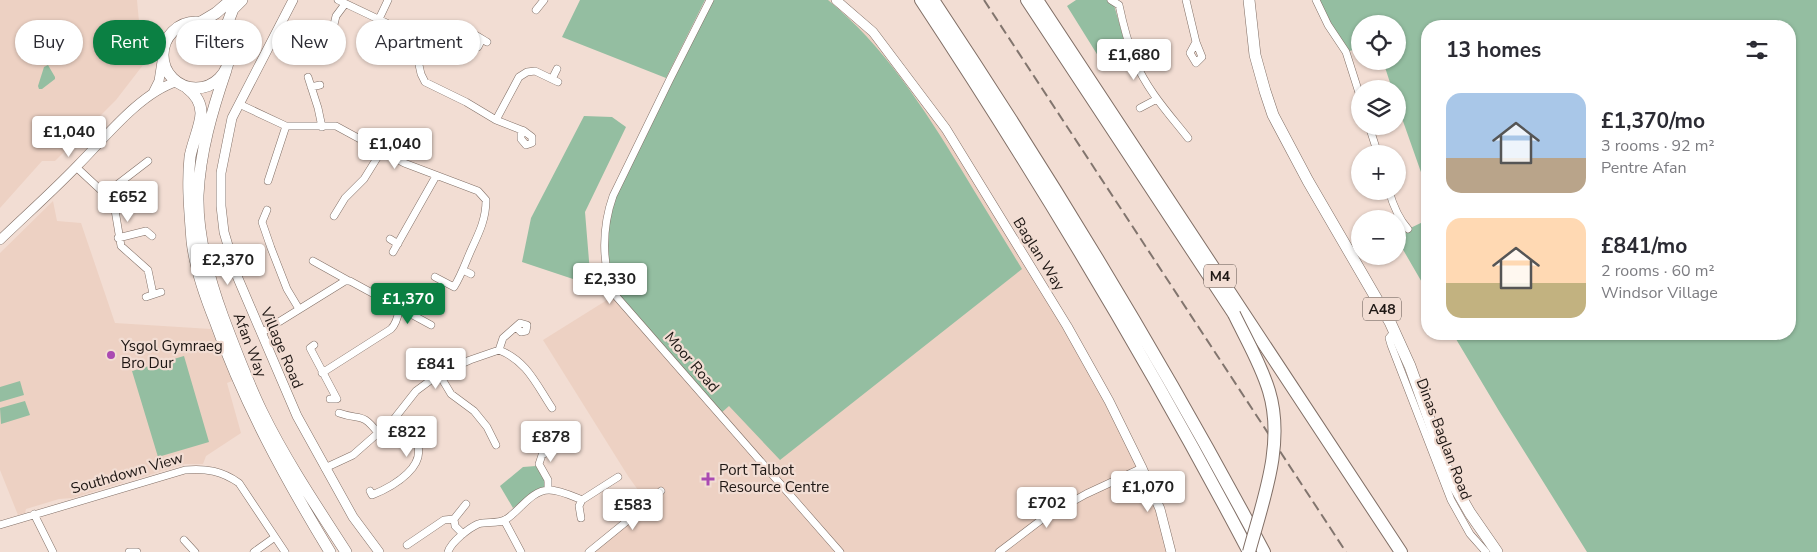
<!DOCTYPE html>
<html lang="en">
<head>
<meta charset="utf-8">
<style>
	:root { --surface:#fff; --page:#f2f2f3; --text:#2b2b33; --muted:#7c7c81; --accent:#0b8043 }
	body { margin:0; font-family:"Nunito Sans",sans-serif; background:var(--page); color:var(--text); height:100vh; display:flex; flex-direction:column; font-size:19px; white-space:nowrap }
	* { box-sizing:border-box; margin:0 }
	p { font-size:16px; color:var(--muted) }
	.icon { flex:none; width:28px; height:28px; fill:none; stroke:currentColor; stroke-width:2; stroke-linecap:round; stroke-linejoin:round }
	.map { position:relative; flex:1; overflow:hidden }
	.drawer { position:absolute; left:1421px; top:20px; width:375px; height:320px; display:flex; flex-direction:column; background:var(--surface); border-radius:20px; box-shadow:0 1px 4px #0004 }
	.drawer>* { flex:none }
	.top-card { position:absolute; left:15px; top:20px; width:475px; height:45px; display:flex; gap:10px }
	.fabs { position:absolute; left:1351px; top:15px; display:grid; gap:10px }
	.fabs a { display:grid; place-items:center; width:55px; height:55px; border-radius:50%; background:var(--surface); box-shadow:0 1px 4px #0004; font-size:25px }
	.price { position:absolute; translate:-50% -42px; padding:0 11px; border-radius:5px; background:#fff; color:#222; font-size:16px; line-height:32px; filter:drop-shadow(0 1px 2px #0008) }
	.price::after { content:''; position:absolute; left:50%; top:30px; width:15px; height:11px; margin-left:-8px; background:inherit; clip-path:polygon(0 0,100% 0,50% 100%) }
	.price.active { background:var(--accent); color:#fff }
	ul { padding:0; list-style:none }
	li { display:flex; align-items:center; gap:15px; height:125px; padding:0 25px }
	li span { display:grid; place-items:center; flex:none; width:140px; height:100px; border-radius:15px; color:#555 }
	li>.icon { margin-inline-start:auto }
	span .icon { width:60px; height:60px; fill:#fffc; stroke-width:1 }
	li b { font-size:21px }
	h2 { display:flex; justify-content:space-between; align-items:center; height:60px; padding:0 25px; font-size:21px }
	.chip { padding:0 18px; border-radius:22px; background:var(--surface); box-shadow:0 1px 4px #0004; font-size:18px; line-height:45px }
	.chip.active { background:var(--accent); color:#fff }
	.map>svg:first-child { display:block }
</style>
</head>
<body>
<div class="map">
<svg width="1817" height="552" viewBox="0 0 1817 552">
	<rect width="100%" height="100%" fill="#f2ddd3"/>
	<path fill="#edd1c3" d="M0,0H137L143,65L116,100L55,161H42L0,208Z
		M712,0H836L873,32L946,129L1067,326L1142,468L1171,552H588L648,504L628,476L543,340L615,295Z
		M53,201L57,221L81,223L115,323L211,329L232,381L227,383L241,433L206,456L203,464H185L136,479L132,477L126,479L124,482L73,498L59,499L26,509L25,513L18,515L0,470V253Z"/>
	<path fill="#94bea1" d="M580,0H705L666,78L562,37Z
		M712,0H828C884,46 923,107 961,169C981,202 1002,236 1022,269L780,460L729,406L720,414L615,295L609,279L606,231L613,196Z
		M1076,0H1107L1114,5L1125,43L1100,59L1067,6Z
		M1316,0H1817V552H1587L1499,411L1453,334H1790V26H1428V173L1422,175L1398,107V89H1392L1383,61H1398V24H1360V48L1346,52Z
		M48,65L55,77V79L42,89H39L38,86L44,67Z
		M584,116L612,117L626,127L585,212L591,285L522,262L531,218Z
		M1427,220V291L1398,241V234Z
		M184,356L209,442L158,457L132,371Z
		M20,381L24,395L0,402V387Z
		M25,401L30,415L1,424L0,408Z
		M536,466L544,480V488L533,492L513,508L500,486L523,467Z"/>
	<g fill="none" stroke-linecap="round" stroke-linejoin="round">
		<g stroke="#816f66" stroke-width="8">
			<path id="minor" d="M338,0L416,37L422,45L419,65L421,74L425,82L466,102L496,120L524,131L532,137V143L526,145L521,139V133L524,131
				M710,0L670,79L613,196C602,227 601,266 615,295L840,552
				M1111,0L1119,5C1123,24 1128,43 1135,61C1147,90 1169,114 1188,138
				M1186,0L1196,42L1202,57L1196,63L1190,53L1196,42
				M1316,0L1328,25L1346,52L1360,96
				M536,10L544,0
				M379,19L388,0
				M327,39L332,33L336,16L345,4
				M422,45C429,40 435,34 442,30C456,22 474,34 487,42
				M478,47L482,39
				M1106,58L1129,44
				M308,77L318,108L322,127
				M552,79L557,69
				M311,87L320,85
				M239,104L286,126H336L404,163L478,191L486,200C486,218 480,231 472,248C466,261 462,274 454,287L435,277
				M1140,108L1157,99
				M496,120L519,77L527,72L535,71L558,82
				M1369,126L1378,154
				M76,167L105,194L115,210L121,246L148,270L153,294
				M268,181L286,126
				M1389,191C1393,205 1398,218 1408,229
				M105,194L148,161
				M267,210L262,222L271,248L287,289L299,309
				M334,216L345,198L364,179L382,150
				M118,238L146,231L152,236
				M390,239L398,244
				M393,252L436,176
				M313,261L349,281
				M463,270L471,274
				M146,297L161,292
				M396,306L431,325
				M1394,332L1389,338L1391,345L1451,500L1470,534L1486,552
				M261,333L345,281H350L396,306L399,310C398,316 396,324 391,329L322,373
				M314,345L310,348L337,399H330
				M499,350L503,338L520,323L527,325L526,331L521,332L516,327
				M439,374L451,394L474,411L487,427L496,445
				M339,413C361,421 361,411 378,433
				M325,468L353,455L394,419L416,391L439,374L470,360L499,350C527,361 536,384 552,408
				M548,490V480L539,464L542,455L571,440
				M370,491L372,495C392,487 432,465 414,438C409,431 400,425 394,419
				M34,514L53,552
				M581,518L579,506L582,500
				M504,520L521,552
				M0,525L185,470C206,468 222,471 239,483L285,552
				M463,534L455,526L454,519L466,504
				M184,540L195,552
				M407,545L444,520L454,519
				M129,552H137
				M254,552L275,537
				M448,552C451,542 469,528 478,524C487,521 496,524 505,520C519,512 531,490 549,490C560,490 572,496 582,500L618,477
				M589,552L648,504L661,491
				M999,552L1045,517L1086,494L1142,468"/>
		</g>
		<g stroke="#816f66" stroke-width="10">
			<path id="tertiary" d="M293,0L232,118L221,173V206L224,232L237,276L297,416L353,517L379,552
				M836,0L873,32L946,129L1067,326L1109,401L1142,468L1160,509L1171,552
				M153,93L159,81L163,55
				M0,240C26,215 53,191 78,165C104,139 140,93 176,82"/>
		</g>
		<g stroke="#816f66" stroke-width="12">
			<path id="primary" d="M1249,0L1255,55L1265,91L1273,115L1308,181L1390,322L1410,366L1451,480L1470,513L1497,552
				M163 55a33 33 0 1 1 66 0a33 33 0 1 1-66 0Z
				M201,22L216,13L231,0
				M223,35L233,9L242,0
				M226,70C212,111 200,152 198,195C197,237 209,279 223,317C235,349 247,381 262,412C286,461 317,507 346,552
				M187,88C195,94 201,102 201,113C201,125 192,144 190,157C187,185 190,213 192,241C195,268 205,296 215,321C244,403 285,478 330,552"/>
		</g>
		<g stroke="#816f66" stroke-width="14">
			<path id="motorway" d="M921,0C1039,179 1149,362 1249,552
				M933,0C1052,179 1163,362 1264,552
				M1027,0L1234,314
				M1037,0C1158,184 1281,367 1401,552"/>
		</g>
		<use href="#minor" stroke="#fff" stroke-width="7"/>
		<use href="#tertiary" stroke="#fff" stroke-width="9"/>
		<use href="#primary" stroke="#fff" stroke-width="11"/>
		<use href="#motorway" stroke="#fff" stroke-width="12"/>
		<path stroke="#82756e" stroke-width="2" stroke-dasharray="10 5" stroke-linecap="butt" d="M984,0L1346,552"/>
		<g stroke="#816f66" stroke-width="14" stroke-linecap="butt">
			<path id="motorway-bridge" d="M1234,314C1246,339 1261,364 1269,391C1285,444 1263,500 1249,552"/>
		</g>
		<use href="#motorway-bridge" stroke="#fff" stroke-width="12"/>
	</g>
	<g fill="#aa4ab2" stroke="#f2ddd3" stroke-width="2">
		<circle cx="111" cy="355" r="5"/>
		<path d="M705.5 471.5h5v5h5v5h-5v5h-5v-5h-5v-5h5z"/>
	</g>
	<g text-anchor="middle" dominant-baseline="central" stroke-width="4.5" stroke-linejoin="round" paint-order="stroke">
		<g fill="#f2ddd3" stroke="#5e524d" stroke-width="1">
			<rect x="1204" y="264.5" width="32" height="23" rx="4"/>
			<rect x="1363" y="297.5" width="38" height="23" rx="4"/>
		</g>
		<g font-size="14" font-weight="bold" fill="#1e1714">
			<text x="1220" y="276">M4</text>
			<text x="1382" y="309">A48</text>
		</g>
		<g font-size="15" fill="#1e1714" stroke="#f2ddd3">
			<text transform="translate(1039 254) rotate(58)">Baglan Way</text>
			<text transform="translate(250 345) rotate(69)">Afan Way</text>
			<text transform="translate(282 348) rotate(67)">Village Road</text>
			<text transform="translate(692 362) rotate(49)">Moor Road</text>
			<text transform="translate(1444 439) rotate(69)">Dinas Baglan Road</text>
			<text transform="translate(127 473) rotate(-16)">Southdown View</text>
		</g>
		<g font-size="15" fill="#1e1714" stroke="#f2ddd3" text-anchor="start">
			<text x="121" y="346">Ysgol Gymraeg<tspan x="121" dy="17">Bro Dur</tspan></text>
			<text x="719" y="470">Port Talbot<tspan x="719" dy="17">Resource Centre</tspan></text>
		</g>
	</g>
</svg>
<div class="fabs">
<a><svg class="icon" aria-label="locate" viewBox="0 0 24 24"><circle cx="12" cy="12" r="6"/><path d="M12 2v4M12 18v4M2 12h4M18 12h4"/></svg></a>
<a><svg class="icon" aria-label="layers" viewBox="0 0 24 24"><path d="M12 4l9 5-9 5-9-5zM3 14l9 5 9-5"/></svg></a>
<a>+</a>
<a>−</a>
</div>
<b class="price" style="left:1134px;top:81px">£1,680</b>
<b class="price" style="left:69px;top:158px">£1,040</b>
<b class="price" style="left:395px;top:170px">£1,040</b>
<b class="price" style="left:128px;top:223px">£652</b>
<b class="price" style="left:228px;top:286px">£2,370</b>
<b class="price" style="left:610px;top:305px">£2,330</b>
<b class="price active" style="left:408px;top:325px">£1,370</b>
<b class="price" style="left:436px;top:390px">£841</b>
<b class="price" style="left:407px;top:458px">£822</b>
<b class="price" style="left:551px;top:463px">£878</b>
<b class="price" style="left:1148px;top:513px">£1,070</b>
<b class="price" style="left:1047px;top:529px">£702</b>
<b class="price" style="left:633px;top:531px">£583</b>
<div class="top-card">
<a class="chip">Buy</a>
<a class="chip active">Rent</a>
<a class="chip">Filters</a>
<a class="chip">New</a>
<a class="chip">Apartment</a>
</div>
<section class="drawer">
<h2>13 homes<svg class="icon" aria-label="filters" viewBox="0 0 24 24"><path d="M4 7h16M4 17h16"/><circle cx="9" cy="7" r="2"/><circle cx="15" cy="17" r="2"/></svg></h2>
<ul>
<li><span style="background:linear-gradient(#a9c7e8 65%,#b9a48a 0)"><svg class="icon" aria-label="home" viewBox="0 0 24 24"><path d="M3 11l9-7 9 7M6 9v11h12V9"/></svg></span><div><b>£1,370/mo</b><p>3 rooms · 92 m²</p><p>Pentre Afan</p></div></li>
<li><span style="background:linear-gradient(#ffd9b3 65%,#c2b280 0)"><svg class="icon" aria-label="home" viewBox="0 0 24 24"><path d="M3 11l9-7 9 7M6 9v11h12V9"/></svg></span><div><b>£841/mo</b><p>2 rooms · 60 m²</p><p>Windsor Village</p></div></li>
</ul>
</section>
</div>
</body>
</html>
